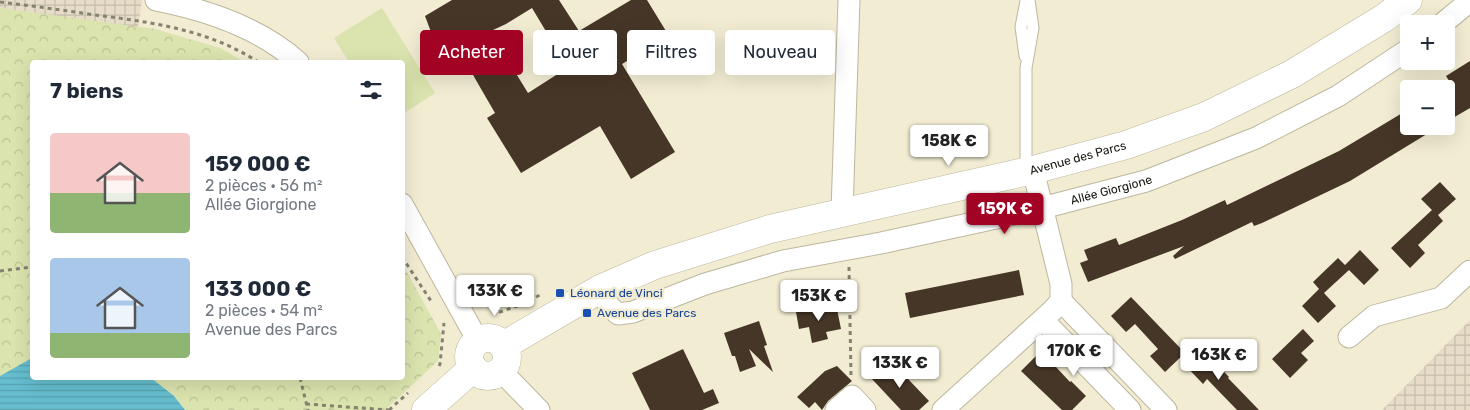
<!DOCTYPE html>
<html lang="fr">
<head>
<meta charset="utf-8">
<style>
	:root { --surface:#fff; --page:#f6f6f7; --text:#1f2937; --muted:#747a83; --accent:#a20325 }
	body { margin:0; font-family:Rubik,sans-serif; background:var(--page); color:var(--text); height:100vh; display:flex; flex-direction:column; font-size:19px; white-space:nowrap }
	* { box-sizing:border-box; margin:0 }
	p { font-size:16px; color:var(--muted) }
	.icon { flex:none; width:28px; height:28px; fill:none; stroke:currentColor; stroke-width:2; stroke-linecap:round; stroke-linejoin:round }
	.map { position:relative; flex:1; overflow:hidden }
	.panel { position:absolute; left:30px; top:60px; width:375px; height:320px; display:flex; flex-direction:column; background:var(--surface); border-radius:5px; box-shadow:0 5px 20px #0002 }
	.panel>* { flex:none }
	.hud { position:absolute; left:420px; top:30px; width:475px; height:45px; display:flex; gap:10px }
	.tools { position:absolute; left:1400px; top:15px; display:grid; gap:10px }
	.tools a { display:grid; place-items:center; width:55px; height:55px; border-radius:5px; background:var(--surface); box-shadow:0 5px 20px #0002; font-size:25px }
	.price { position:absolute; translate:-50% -42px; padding:0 11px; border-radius:5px; background:#fff; color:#222; font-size:16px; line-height:32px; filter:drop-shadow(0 1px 2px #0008) }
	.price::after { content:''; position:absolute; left:50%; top:30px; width:15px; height:11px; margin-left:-8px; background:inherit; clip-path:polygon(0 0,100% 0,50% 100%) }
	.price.active { background:var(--accent); color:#fff }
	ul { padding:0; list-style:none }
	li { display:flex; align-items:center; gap:15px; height:125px; padding:0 20px }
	li span { display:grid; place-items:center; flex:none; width:140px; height:100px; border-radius:5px; color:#555 }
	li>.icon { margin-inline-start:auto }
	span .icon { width:60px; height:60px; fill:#fffc; stroke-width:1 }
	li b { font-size:21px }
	h2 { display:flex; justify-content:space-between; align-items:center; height:60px; padding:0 20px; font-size:21px }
	.chip { padding:0 18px; border-radius:5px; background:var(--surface); box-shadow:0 5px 20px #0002; font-size:18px; line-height:45px }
	.chip.active { background:var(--accent); color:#fff }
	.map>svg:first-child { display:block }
</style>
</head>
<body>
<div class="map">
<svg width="1470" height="410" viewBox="0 0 1470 410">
	<defs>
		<pattern id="industrial-grid" width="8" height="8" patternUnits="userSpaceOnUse" patternTransform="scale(1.25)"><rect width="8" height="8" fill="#e7dcc7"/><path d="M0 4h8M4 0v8" fill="none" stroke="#c5bcaa"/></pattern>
		<pattern id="park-crowns" width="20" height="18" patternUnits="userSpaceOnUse" patternTransform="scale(1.25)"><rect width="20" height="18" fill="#dbe3ae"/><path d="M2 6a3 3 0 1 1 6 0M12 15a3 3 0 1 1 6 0" fill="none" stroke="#bbc294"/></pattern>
		<pattern id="water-rules" width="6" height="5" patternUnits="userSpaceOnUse" patternTransform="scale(1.25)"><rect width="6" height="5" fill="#65bdce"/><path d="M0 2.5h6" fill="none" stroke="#57a2b0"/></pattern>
	</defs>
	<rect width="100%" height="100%" fill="#f1ecd2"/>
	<path fill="url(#industrial-grid)" d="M0,0H142L138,27L0,8Z
		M1470,320V410H1382Z"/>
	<path fill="url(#park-crowns)" d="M0,8L155,29L220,48L245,62H32V378H402L403,265L441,334L438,361L385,410H0Z"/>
	<path fill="#dbe3ae" d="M382,8L435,93L403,114L402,62H349L334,38Z"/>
	<path fill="url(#water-rules)" d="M32,358V378H151L174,396L185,410H0V376Z"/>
	<path fill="#463627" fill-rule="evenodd" d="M452,0H559L579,31L631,0H647L669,36L622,64L675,152L631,179L600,126L521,173L487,118L495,113L458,49L442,61L426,35L431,32L425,16ZM532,8L562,58L564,70L528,93L504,54L467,42L506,24Z
		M1470,61V108L1446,122V87L1451,84L1446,76Z
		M1409,109V126H1440L1350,181L1262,223L1254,226L1252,222L1175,259L1173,256L1184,246L1088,282L1080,263L1088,260L1084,250L1116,238L1119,245L1182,220L1225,200L1227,205L1339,151Z
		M1440,182L1456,199L1438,215L1443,221L1418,245L1425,253L1410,268L1391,248L1432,210L1421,199Z
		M1360,250L1379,270L1364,285L1349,270L1324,293L1336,306L1318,323L1302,306L1319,289L1313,282L1338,258L1345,265Z
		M1019,270L1024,295L910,318L905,293Z
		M1131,297L1185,353L1165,372L1150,356L1158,349L1135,324L1126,332L1111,316Z
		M836,304L841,329L826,332L828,339L812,343L809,327L799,329L796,312Z
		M759,321L767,345L764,346L773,372L749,349L756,366L740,372L735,356H732L724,333Z
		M1303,329L1314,341L1301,353L1308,360L1290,378L1272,359Z
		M683,349L704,393L713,389L719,403L702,410H650L632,373Z
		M1202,349L1229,377L1228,378L1259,410H1237L1207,379L1203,384L1185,365Z
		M1041,351L1070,382L1071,381L1086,396L1072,410H1062L1021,371Z
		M891,361L929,401L919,410H901L872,379Z
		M837,366L852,381L828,401L822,410L815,402L809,408L797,397L825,371Z"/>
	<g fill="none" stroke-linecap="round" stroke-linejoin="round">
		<g stroke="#bdb79f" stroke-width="13">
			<path id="lane" d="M1025,56L1021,27L1026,1
				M1026,172V68L1033,28L1029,0"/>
		</g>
		<g stroke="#bdb79f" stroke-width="23">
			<g id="street">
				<path d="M156,0C207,10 259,27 298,62"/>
				<path d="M1442,24L1470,1"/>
				<path d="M402,204L478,341"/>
				<path d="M842,212L849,0"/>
				<path id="s1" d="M600,289L609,306L618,314L633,312L705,284L783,261L881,243L1042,208L1146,181L1256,138L1338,96L1409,49"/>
				<path d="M1061,301L1166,410"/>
				<path d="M1043,320L1130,410"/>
				<path d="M1349,337L1374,316L1441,298L1470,271"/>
				<path d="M501,371L539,410"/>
				<path d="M836,410L852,396L865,410"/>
				<path d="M943,410L1053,310L1061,301V284L1033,170"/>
			</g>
		</g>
		<g stroke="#bdb79f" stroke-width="29">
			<g id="secondary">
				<circle cx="488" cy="357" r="19"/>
				<path id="s2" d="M503,346L600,289L655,265L770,229L1033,170L1126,145L1204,117L1292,74L1384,18L1408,0"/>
				<path d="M426,410L473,368"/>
			</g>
		</g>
		<path stroke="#858270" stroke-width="3" stroke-dasharray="4 4" stroke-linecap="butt" d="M0,2C32,6 63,10 95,15C151,22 210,30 258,62
			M402,257L431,301
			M849,267L851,376
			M0,271L32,267
			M479,301L481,300L489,307L500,312L520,305L540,295
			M439,366L440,364L444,323
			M300,378L308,410
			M306,404L389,410
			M389,410L408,393"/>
		<use href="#lane" stroke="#fff" stroke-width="11"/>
		<use href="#street" stroke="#fff" stroke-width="21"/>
		<use href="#secondary" stroke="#fff" stroke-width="28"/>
	</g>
	<g fill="#1a4fb4" stroke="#f1ecd2" stroke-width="2">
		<rect x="555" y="288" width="10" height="10" rx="2.5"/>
		<rect x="582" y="308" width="10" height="10" rx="2.5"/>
	</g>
	<g text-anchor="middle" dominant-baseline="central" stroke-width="5" stroke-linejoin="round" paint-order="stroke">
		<g font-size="12" fill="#16140b" stroke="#f1ecd2">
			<text stroke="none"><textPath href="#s2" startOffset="609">Avenue des Parcs</textPath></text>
			<text stroke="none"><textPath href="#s1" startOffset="541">Allée Giorgione</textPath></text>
		</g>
		<g font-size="12" fill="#164399" stroke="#f1ecd2" text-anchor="start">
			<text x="570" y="293">Léonard de Vinci</text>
			<text x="597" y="313">Avenue des Parcs</text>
		</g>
	</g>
</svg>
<div class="tools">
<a>+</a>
<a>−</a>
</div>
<b class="price" style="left:949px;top:167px">158K €</b>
<b class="price active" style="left:1005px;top:235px">159K €</b>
<b class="price" style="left:495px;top:317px">133K €</b>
<b class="price" style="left:819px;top:322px">153K €</b>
<b class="price" style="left:1074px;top:377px">170K €</b>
<b class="price" style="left:1219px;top:381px">163K €</b>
<b class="price" style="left:900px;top:389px">133K €</b>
<div class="hud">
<a class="chip active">Acheter</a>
<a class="chip">Louer</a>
<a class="chip">Filtres</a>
<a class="chip">Nouveau</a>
</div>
<section class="panel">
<h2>7 biens<svg class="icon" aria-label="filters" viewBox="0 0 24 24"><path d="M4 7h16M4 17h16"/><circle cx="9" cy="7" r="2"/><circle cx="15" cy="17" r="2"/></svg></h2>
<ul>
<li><span style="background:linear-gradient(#f6c9c9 60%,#8fb573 0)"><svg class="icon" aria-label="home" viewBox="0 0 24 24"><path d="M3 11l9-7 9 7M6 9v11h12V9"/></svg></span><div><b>159 000 €</b><p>2 pièces · 56 m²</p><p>Allée Giorgione</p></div></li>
<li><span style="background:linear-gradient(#a9c7e8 75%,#8fb573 0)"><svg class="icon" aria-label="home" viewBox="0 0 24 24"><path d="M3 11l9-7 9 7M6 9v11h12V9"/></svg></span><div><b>133 000 €</b><p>2 pièces · 54 m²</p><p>Avenue des Parcs</p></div></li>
</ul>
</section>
</div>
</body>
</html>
